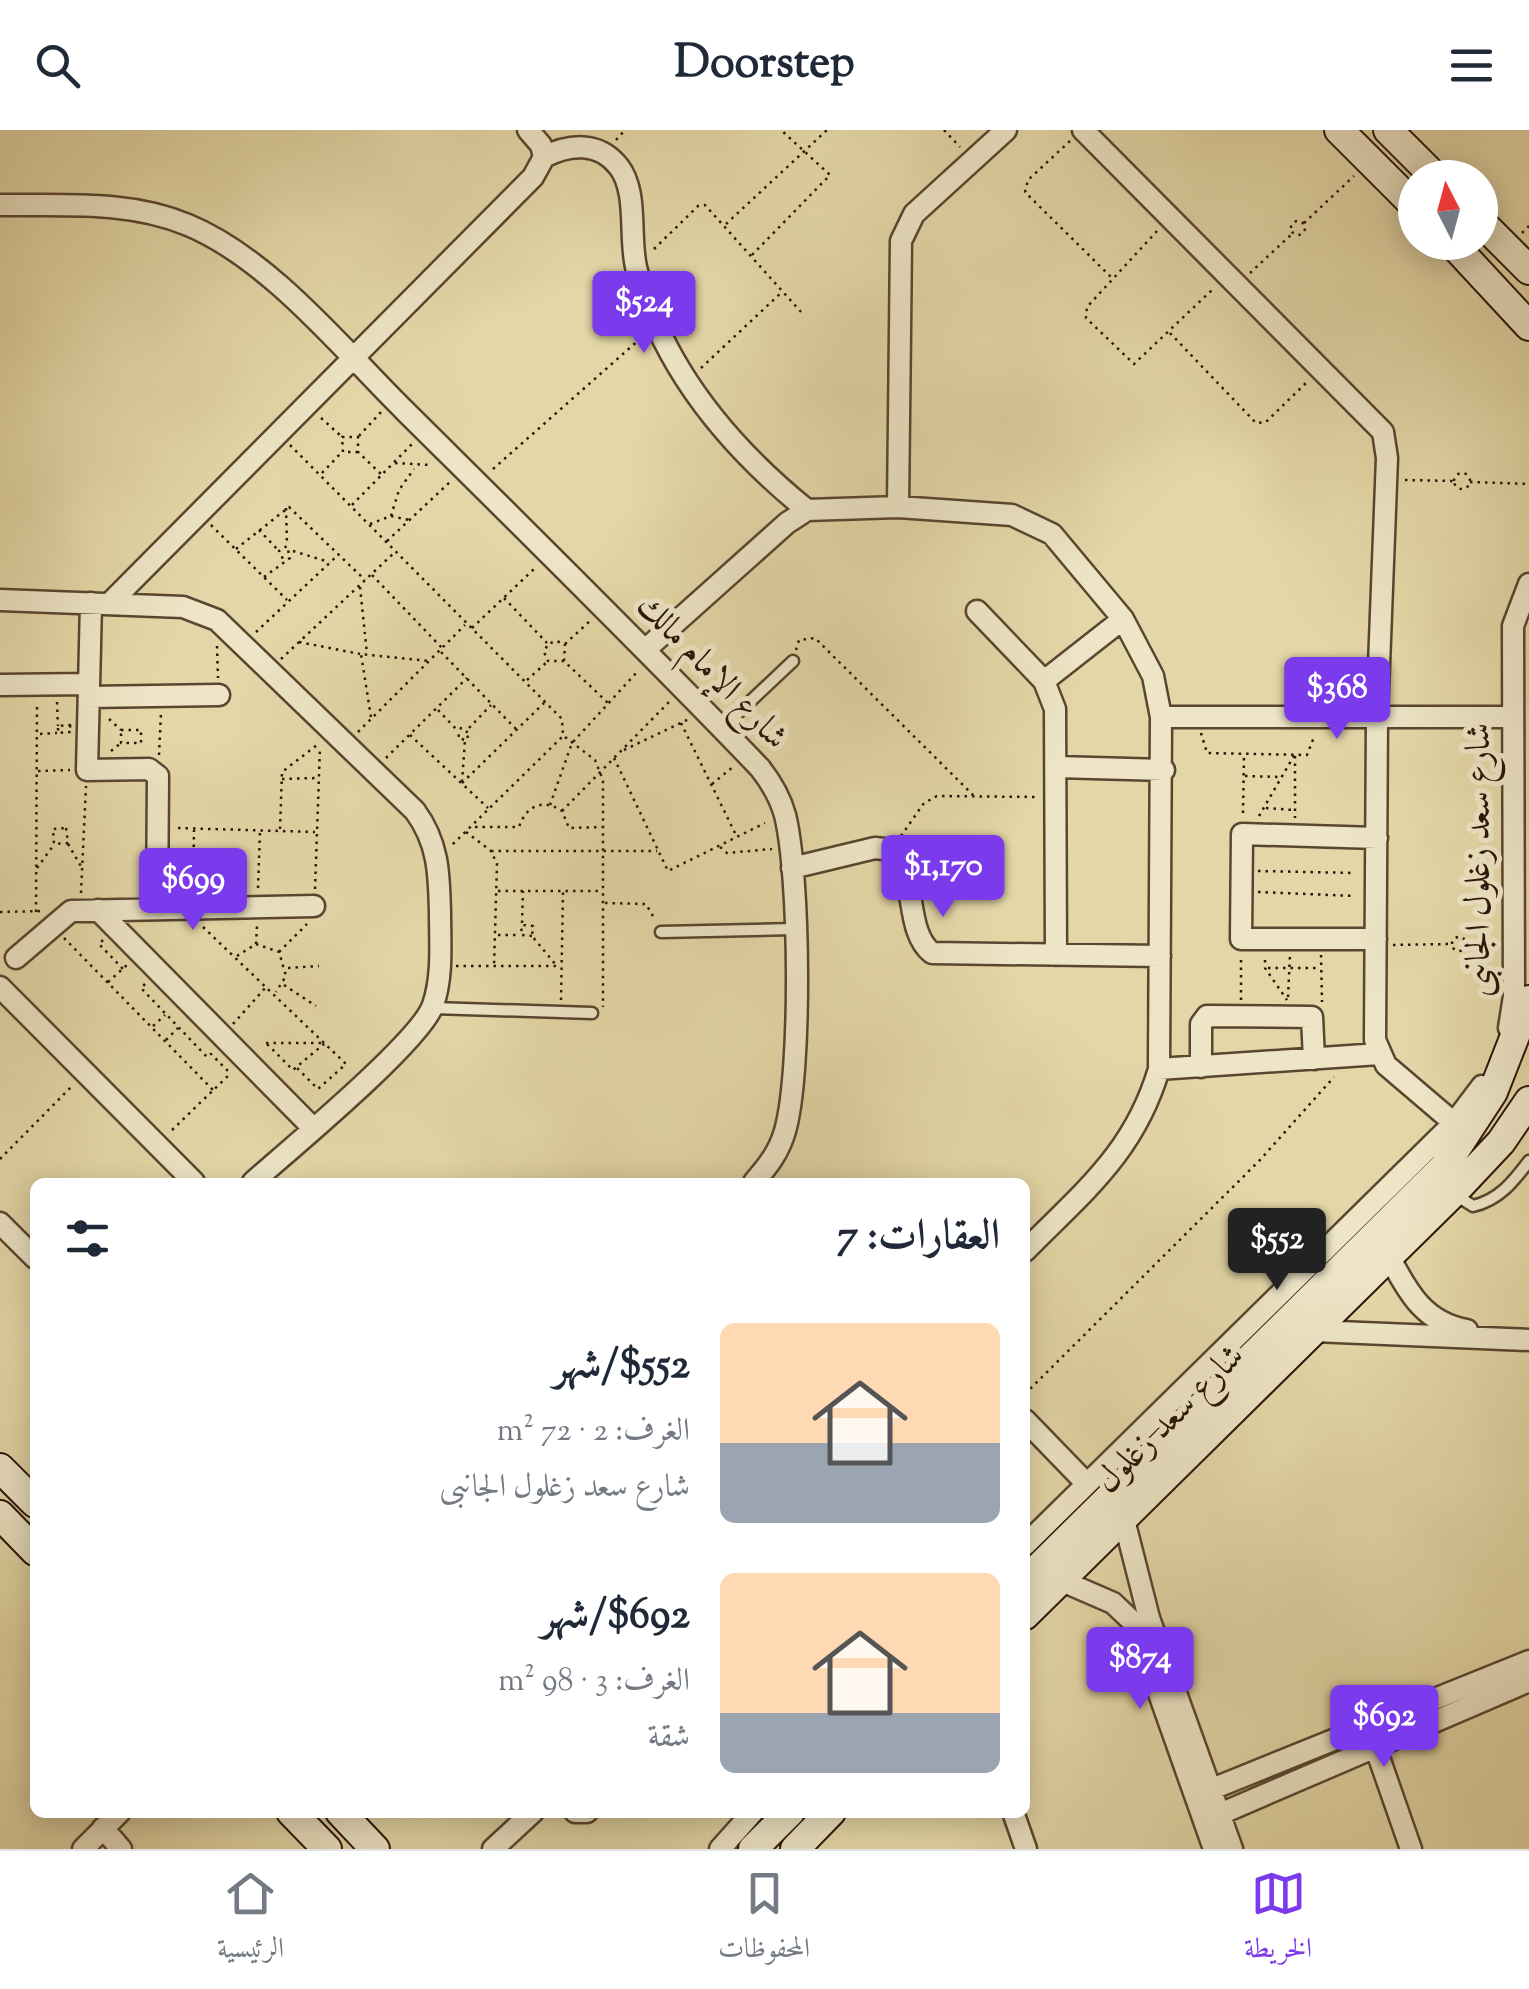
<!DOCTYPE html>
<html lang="ar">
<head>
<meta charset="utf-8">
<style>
	:root { --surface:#fff; --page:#f6f6f7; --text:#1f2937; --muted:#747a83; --line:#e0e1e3; --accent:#7c3aed }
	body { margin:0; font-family:"Sorts Mill Goudy",Amiri,serif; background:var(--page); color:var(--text); direction:rtl; height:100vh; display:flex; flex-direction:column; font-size:38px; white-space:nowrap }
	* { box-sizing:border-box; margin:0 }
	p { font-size:32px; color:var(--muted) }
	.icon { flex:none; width:55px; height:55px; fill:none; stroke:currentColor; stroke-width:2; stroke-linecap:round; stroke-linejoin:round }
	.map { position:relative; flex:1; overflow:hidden; direction:ltr }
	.panel { position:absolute; left:30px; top:1048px; width:1000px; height:640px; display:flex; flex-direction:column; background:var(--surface); border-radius:15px; box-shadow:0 5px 25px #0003; direction:rtl }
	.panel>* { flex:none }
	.needle { width:65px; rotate:354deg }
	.fabs { position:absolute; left:1398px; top:30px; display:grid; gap:20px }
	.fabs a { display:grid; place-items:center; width:100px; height:100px; border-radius:50%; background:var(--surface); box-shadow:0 5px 25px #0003; font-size:50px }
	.price { position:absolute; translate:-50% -85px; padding:0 22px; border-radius:10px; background:var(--accent); color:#fff; font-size:32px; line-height:65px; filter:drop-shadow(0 2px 5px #0008) }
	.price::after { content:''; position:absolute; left:50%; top:60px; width:30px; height:22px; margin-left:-15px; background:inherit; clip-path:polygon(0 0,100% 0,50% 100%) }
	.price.selected { background:#222; color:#fff }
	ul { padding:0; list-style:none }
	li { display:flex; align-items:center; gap:30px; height:250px; padding:0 30px }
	li span { display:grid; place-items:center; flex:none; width:280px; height:200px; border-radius:15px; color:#555 }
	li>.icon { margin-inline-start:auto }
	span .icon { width:120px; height:120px; fill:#fffc; stroke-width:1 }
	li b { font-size:42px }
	h2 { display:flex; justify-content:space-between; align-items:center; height:120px; padding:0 30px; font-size:42px }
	header { display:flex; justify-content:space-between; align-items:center; height:130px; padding:0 30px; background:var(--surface); font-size:45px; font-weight:800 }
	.dock { display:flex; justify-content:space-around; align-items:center; height:140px; border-top:2px solid var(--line); background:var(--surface); font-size:28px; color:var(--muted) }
	.dock a { display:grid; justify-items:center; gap:5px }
	.dock .selected { color:var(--accent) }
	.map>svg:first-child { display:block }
</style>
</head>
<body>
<header><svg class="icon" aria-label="menu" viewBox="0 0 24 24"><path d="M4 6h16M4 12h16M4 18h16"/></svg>Doorstep<svg class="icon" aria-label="search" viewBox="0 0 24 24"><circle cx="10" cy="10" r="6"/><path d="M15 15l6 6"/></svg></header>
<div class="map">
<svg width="1529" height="1719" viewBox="0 0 1529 1719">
	<rect width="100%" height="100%" fill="#e4d7a7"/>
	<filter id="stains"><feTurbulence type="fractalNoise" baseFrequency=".002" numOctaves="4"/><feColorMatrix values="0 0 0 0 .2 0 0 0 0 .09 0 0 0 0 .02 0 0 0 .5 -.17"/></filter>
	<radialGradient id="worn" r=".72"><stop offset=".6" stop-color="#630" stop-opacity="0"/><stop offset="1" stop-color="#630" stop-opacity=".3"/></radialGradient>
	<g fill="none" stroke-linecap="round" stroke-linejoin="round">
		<g stroke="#594630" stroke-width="15">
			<path id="lane" d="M722,598L793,531
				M661,802L793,799
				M433,878L592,883
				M1454,1064L1473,1076C1499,1070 1513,1052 1529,1031"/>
		</g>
		<g stroke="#594630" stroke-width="25">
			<path id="street" d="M1083,0L1383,302L1387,328L1377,587L1375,910L1386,935L1454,993
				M544,27C569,14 599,11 619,37C639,63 628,110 637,141C664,240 729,317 807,380
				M0,75C63,76 128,70 188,95C270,129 343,220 406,282C525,400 644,517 760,638C771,652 780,667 785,685C800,745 802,942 785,1001C779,1022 768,1036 754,1052
				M898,377L901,111L914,84L1006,0
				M0,470L183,477L217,490L415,681C439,714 439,744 440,783C440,813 443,846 433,875C421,911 289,1020 253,1052
				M91,473L87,640L149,639L158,646L157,779
				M109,474L533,47L544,27L541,15L528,0
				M977,481L1044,551L1055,579L1056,825
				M645,520L787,393L807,380L898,377L1012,385L1052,404L1123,489L1153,546L1161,587L1159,939C1134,1023 1084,1061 1025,1121
				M1044,551L1123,489
				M0,555L89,554
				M89,567L219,565
				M1161,587H1513
				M1057,637L1164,640
				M792,738L875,718L892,720C918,746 904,801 932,823L1160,826
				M98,780L313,998
				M1376,809H1241L1242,704L1377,708
				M16,828L71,781L314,776
				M0,857L194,1052
				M1509,898L1514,866L1513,496L1529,454
				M1201,937V894L1207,886L1312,887L1314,929
				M1159,939L1379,924
				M0,1093L35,1128
				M1390,1128C1408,1163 1425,1193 1467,1200
				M1314,1201L1529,1210
				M1025,1290L1087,1354
				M1124,1390L1149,1488L1232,1719
				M1025,1415L1454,993L1482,956
				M1060,1450L1113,1473L1134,1493L1214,1719
				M1375,1616L1411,1719
				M1212,1659L1529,1531
				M575,1682H587
				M1013,1682L1026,1719
				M1220,1684L1529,1551
				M103,1698L121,1719
				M83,1719L120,1682
				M493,1719L533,1682
				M720,1719L753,1682"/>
		</g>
		<g stroke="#2b1509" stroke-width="32">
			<path id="secondary" d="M1339,0L1415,76
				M1388,0L1436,48
				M1480,91L1529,140
				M1451,112L1529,196
				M0,1338L35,1373
				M0,1385L35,1421
				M1025,1451L1444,1037L1493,962L1529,870
				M1025,1485L1453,1063L1501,1012L1529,971
				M291,1682L327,1719
				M340,1682L375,1719
				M753,1719L790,1682
				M795,1719L831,1682"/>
		</g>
		<path stroke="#2b1509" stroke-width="2.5" stroke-dasharray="2.5 5" stroke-linecap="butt" d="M944,0L960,17
			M616,10L625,0
			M1070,11L1028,50L1025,62L1112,148
			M1291 98a7 7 0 1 1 14 0a7 7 0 1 1-14 0Z
			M1304,93L1354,46
			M726,94L827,0
			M1157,101L1087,177L1086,188L1134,234L1213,159
			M1522,103L1529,96
			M654,119L698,76L705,75L801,182
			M752,125L830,45L781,0
			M1250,143L1293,103
			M1170,203L1256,293L1266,292L1307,252
			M701,238L782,162
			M321,288L341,306
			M359,306L381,282
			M290,315L562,589L563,606L450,717
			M358,322H343L342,307H358V322L381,344
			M395,333L431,335
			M493,339L641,208
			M322,343L340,324
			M1454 351a8 8 0 1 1 16 0a8 8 0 1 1-16 0Z
			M1405,350L1454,351
			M1470,352L1529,354
			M352,375L413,313
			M286,378L287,415
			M391,386L399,360L414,339
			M370,394L391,386L409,390
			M211,395L287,470
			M259,400L278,420
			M387,411L450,352
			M236,419L289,377L365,450
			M293,421L329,432
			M372,445L442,518
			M264,447L290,428L287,416L279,421L283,429
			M360,457L367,524
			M504,468L547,513
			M472,498L535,438
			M256,502L338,425
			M299,512L360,524
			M565,514L591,490
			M217,516L218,548
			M796,520L799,510L815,508L973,665
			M441,522L516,599
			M281,529L395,422
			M564,531L565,514L556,511L548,514L544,522L548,531H564L608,573
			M527,550L547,532
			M57,572L58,596
			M438,580L457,600
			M371,587L361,524L429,531
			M109,589L121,600
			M681,593L737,707
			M70,595L71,602L58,603V596Z
			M469,598L491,575
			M121,600H141V613H121Z
			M358,602L465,495
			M1201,603L1207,623L1307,625L1314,607
			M40,604L57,603
			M410,605L488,678
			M565,607L595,630L603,650V877
			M624,620L689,589
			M111,621L121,613
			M159,625L161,583
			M1295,626V688
			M386,628L467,548
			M614,628L668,741L765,693
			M38,641L70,640
			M1245,646L1282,647
			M282,649L317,648
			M462,652L465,610L470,604L461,598L458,608L465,610
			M462,653L544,573
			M712,654L733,637
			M550,675L572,613L638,541
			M1266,678L1293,680
			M562,681L671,570
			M1243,683L1244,626
			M1259,686L1295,624
			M475,697H519C526,676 543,668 562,681L569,698L602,697
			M66,698L68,713L54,714L53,699Z
			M178,698L315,702
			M280,699L282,642L317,615
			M466,702L491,721L497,734L494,836
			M901,706L924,673L937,666L1039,667
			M68,714L82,738
			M720,717L727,723L772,719
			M491,721H657
			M37,738L53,716
			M1258,741L1355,743
			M258,758L260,701
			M315,759L320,617
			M498,761H603
			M193,762L194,700
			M1258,762L1355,766
			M81,763L86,656
			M605,773L646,774L654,788
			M0,782L43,781
			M36,782L37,573
			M522,793L523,761
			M203,797L346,934L318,959L296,937
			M498,805H520
			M532,806L521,805L522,795L533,796L532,806L556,835
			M1452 814a7 7 0 1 1 14 0a7 7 0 1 1-14 0Z
			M64,808L213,960
			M103,810L99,814L123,839
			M256,814L257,796
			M1466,814L1497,815
			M1393,815L1452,814
			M279,822L307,794
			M1321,825L1322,872
			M237,826L256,814L279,822L286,846L276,862
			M1265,830V838L1287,870
			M456,836H561
			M288,838L319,836
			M1268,838H1320
			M108,852L128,834
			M145,854L141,858L207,927L211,924L230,943
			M284,855L316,876
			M1288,867L1290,825
			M561,870L563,762
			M1241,870V828
			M233,894L267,856
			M153,896L165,885
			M166,910L178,898
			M266,913H325L293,940Z
			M172,1000L231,943
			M0,1029L73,955
			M1025,1264L1260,1030L1334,947"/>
		<use href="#lane" stroke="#ede5c6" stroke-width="10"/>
		<use href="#street" stroke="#ede5c6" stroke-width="20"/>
		<use href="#secondary" stroke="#ede5c6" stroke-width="28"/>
	</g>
	<g text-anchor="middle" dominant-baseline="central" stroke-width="10" stroke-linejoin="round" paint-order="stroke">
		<g font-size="35" fill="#2b1509" stroke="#ede5c6">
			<text transform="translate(711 543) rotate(46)">شارع الإمام مالك</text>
			<text transform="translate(1480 730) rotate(-90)">شارع سعد زغلول الجانبى</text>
			<text transform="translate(1171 1290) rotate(-45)">شارع سعد زغلول</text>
		</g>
	</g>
	<rect width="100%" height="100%" filter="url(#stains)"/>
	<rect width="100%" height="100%" fill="url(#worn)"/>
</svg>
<div class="fabs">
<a><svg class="needle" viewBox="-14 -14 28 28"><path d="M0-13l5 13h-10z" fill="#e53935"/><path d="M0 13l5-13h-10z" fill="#747a83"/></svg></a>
</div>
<b class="price" style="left:644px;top:226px">$524</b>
<b class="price" style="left:1337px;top:612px">$368</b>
<b class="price" style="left:943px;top:790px">$1,170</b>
<b class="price" style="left:193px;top:803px">$699</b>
<b class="price selected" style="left:1277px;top:1163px">$552</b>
<b class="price" style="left:1140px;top:1582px">$874</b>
<b class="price" style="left:1384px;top:1640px">$692</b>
<section class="panel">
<h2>العقارات: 7<svg class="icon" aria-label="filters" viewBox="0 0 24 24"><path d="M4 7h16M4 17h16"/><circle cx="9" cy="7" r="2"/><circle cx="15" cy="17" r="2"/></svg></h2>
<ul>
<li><span style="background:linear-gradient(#ffd9b3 60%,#9aa5b1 0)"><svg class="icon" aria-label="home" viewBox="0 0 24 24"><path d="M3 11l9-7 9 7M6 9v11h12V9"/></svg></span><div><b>$552/شهر</b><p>الغرف: 2 · 72 m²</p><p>شارع سعد زغلول الجانبى</p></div></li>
<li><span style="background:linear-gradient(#ffd9b3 70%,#9aa5b1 0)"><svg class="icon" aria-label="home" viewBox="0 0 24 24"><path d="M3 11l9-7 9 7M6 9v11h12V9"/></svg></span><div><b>$692/شهر</b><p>الغرف: 3 · 98 m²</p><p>شقة</p></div></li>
</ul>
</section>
</div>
<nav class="dock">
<a class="selected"><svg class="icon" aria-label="map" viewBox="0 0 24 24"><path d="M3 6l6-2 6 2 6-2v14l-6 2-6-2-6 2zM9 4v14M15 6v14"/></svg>الخريطة</a>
<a><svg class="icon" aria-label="saved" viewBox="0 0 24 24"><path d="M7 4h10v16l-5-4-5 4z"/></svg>المحفوظات</a>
<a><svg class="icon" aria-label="home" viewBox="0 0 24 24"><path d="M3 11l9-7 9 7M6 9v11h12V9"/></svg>الرئيسية</a>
</nav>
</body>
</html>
